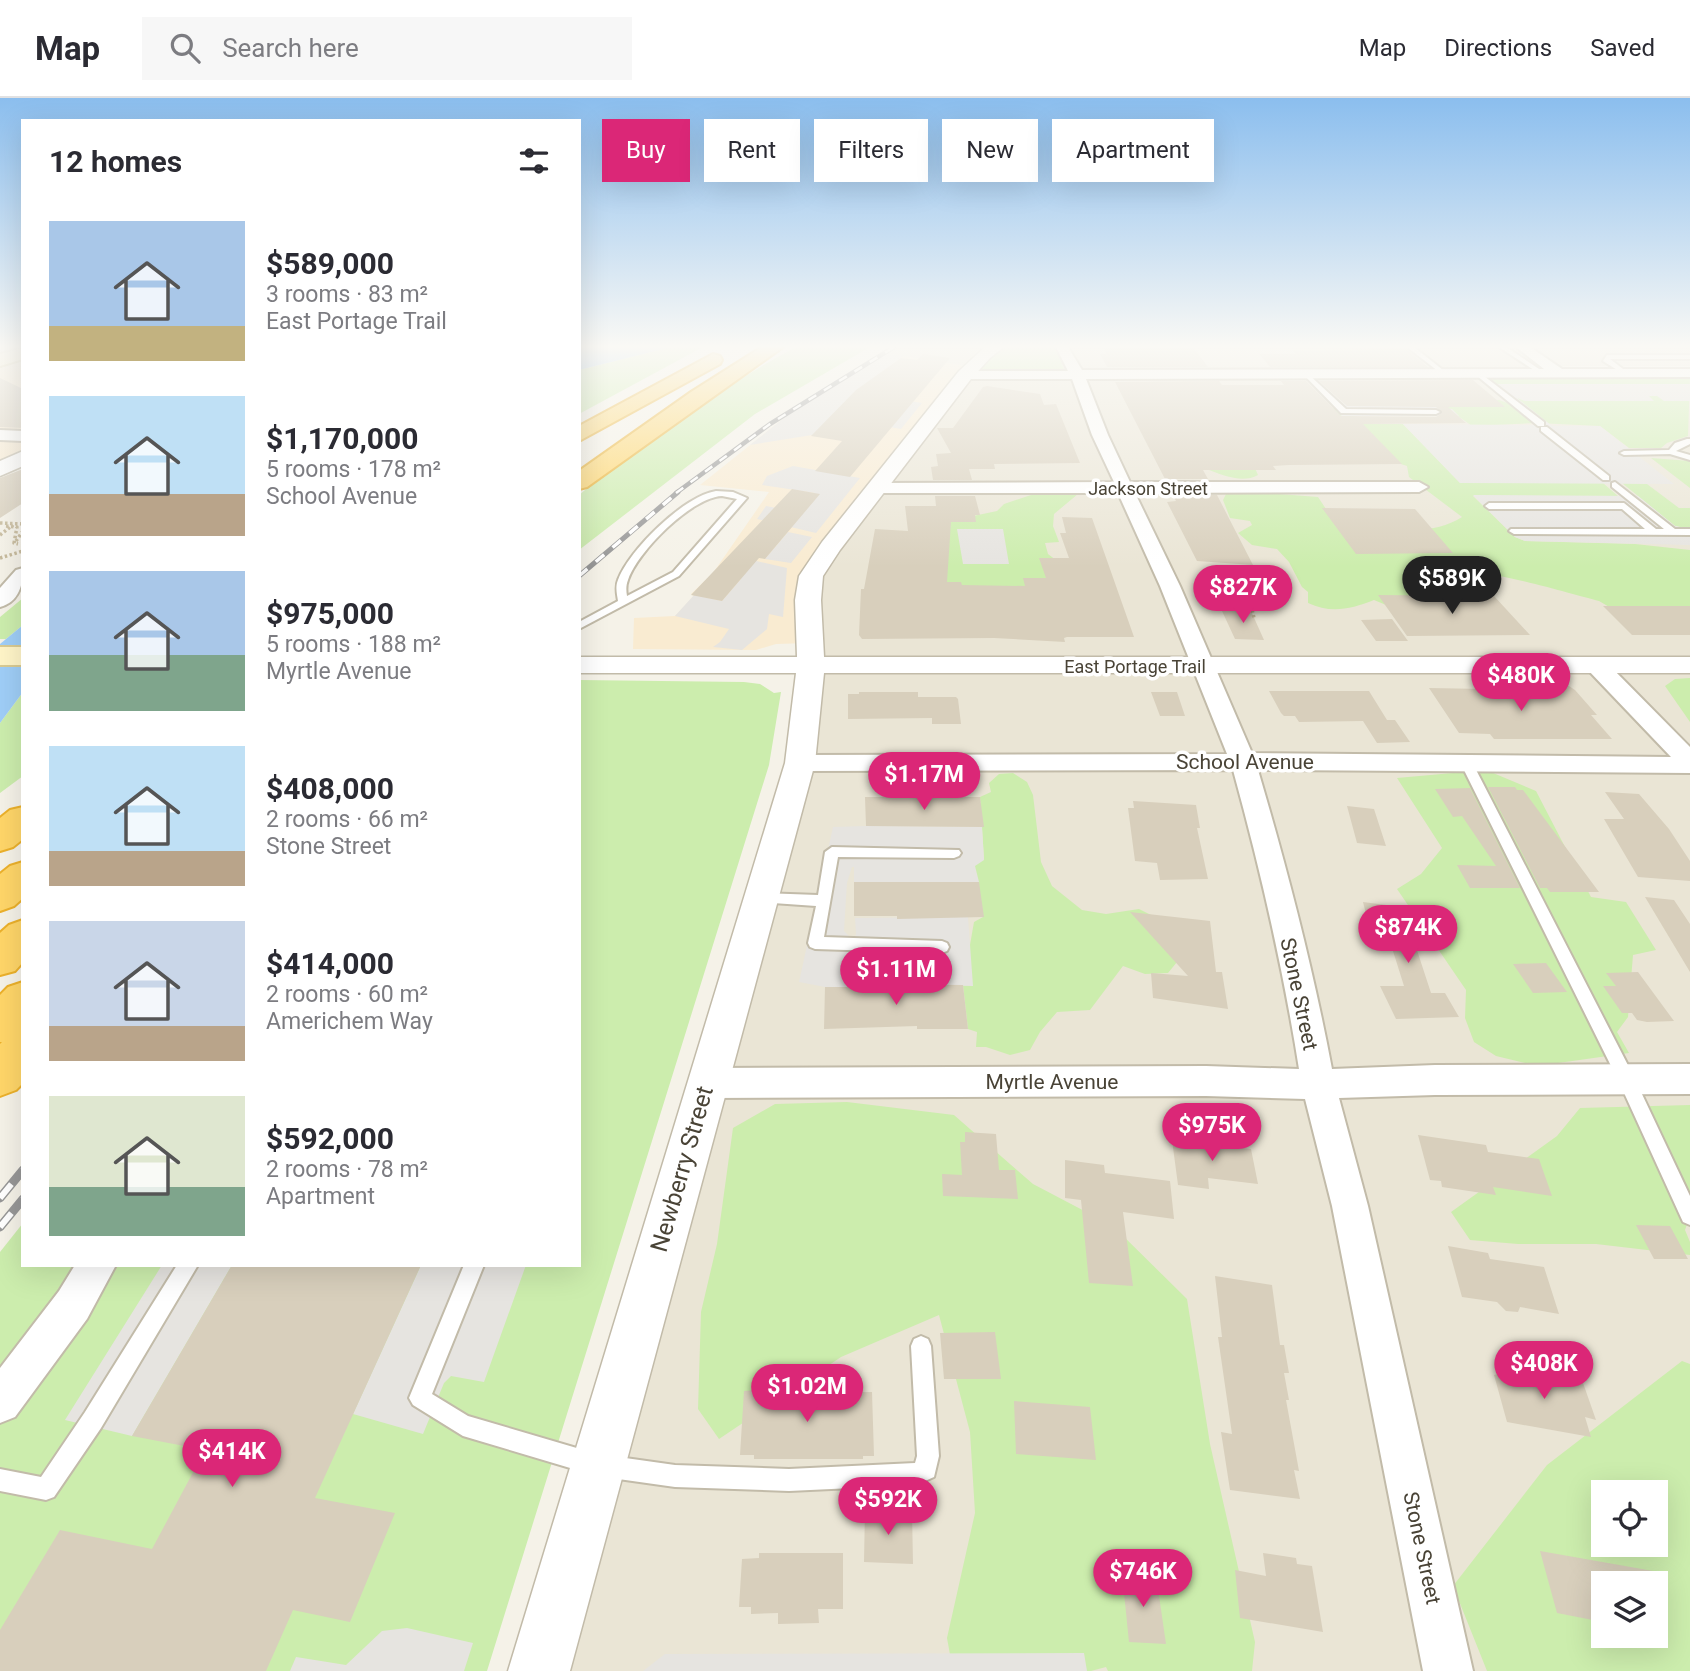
<!DOCTYPE html>
<html lang="en">
<head>
<meta charset="utf-8">
<style>
	:root { --surface:#fff; --page:#f7f7f7; --text:#2b2b33; --muted:#7c7c81; --line:#e1e1e2; --accent:#db2777 }
	body { margin:0; font-family:Roboto,sans-serif; background:var(--page); color:var(--text); height:100vh; display:flex; flex-direction:column; font-size:26px; white-space:nowrap }
	* { box-sizing:border-box; margin:0 }
	p { font-size:23px; color:var(--muted) }
	.icon { flex:none; width:38px; height:38px; fill:none; stroke:currentColor; stroke-width:2; stroke-linecap:round; stroke-linejoin:round }
	.map { position:relative; flex:1; overflow:hidden }
	.details { position:absolute; left:21px; top:21px; width:560px; height:1148px; display:flex; flex-direction:column; background:var(--surface); border-radius:0px; box-shadow:0 7px 28px #0002 }
	.details>* { flex:none }
	.guide { position:absolute; left:602px; top:21px; width:665px; height:63px; display:flex; gap:14px }
	.fabs { position:absolute; left:1591px; top:1382px; display:grid; gap:14px }
	.fabs a { display:grid; place-items:center; width:77px; height:77px; border-radius:0px; background:var(--surface); box-shadow:0 7px 28px #0002; font-size:35px }
	.price { position:absolute; translate:-50% -60px; padding:0 16px; border-radius:24px; background:var(--accent); color:#fff; font-size:23px; line-height:46px; filter:drop-shadow(0 2px 4px #0008) }
	.price::after { content:''; position:absolute; left:50%; top:42px; width:21px; height:16px; margin-left:-10px; background:inherit; clip-path:polygon(0 0,100% 0,50% 100%) }
	.price.active { background:#222; color:#fff }
	ul { padding:0; list-style:none }
	li { display:flex; align-items:center; gap:21px; height:175px; padding:0 28px }
	li span { display:grid; place-items:center; flex:none; width:196px; height:140px; border-radius:0px; color:#555 }
	li>.icon { margin-inline-start:auto }
	span .icon { width:84px; height:84px; fill:#fffc; stroke-width:1 }
	li b { font-size:30px }
	h2 { display:flex; justify-content:space-between; align-items:center; height:84px; padding:0 28px; font-size:30px }
	.pill { padding:0 24px; border-radius:0px; background:var(--surface); box-shadow:0 7px 28px #0002; font-size:24px; line-height:63px }
	.pill.active { background:var(--accent); color:#fff }
	header { display:flex; align-items:center; gap:42px; box-sizing:border-box; height:98px; padding:0 35px; background:var(--surface); border-bottom:2px solid var(--line) }
	header strong { font-size:33px }
	nav { display:flex; gap:38px; margin-inline-start:auto; font-size:24px }
	.search { width:490px; height:63px; background:var(--page); display:flex; align-items:center; gap:18px; box-sizing:border-box; padding:0 24px; border-radius:0px; color:var(--muted); font-size:26px }
	.map>svg:first-child { display:block }
</style>
</head>
<body>
<header>
<strong>Map</strong>
<div class="search"><svg class="icon" aria-label="search" viewBox="0 0 24 24"><circle cx="10" cy="10" r="6"/><path d="M15 15l6 6"/></svg>Search here</div>
<nav><a>Map</a><a>Directions</a><a>Saved</a></nav>
</header>
<div class="map">
<svg width="1690" height="1573" viewBox="0 0 1690 1573">
	<rect width="100%" height="100%" fill="#f5f2e8"/>
	<path fill="#eae5d5" fill-rule="evenodd" d="M894,249H1690V268H1547L1558,275L1475,276L1482,282L1690,281V1573H538L800,665L811,478L972,269L883,255ZM1603,1395H1656V1447H1603ZM1603,1486H1656V1538H1603Z"/>
	<path fill="#f9ebd1" d="M23,255V359L0,372V262Z
		M883,255L972,269L814,471L810,545L776,546L756,552L633,551L634,520L675,518L694,498L691,496L713,475L769,394L700,387L813,297Z"/>
	<path fill="#ccedad" fill-rule="evenodd" d="M671,249H703L579,316V272Z
		M796,249H870L755,316L579,452V397C645,341 720,290 796,249Z
		M1004,249H1055L1065,273H985L980,270Z
		M1480,278H1690L1688,338L1667,345L1661,350H1629L1600,328L1537,325L1472,328L1444,308L1499,302L1514,307Z
		M1335,310L1372,326H1403L1460,385H1603L1618,398H1473L1515,439L1525,443L1635,446L1690,452V525L1611,510L1599,503C1567,495 1469,465 1442,473C1430,477 1419,488 1412,497L1420,506L1403,514L1374,502C1351,511 1331,516 1308,505V494L1302,489L1289,464L1277,451L1252,447L1238,435L1252,427L1250,423L1230,420L1223,402L1226,396L1240,393L1318,399L1328,414C1371,424 1421,445 1462,419L1409,379L1407,368L1370,356L1248,354L1258,377C1242,386 1223,377 1206,371L1313,311Z
		M1651,360L1690,363V390Z
		M1622,385L1647,386L1679,410H1690V431L1675,428Z
		M1040,394L1078,396L1054,416L1053,428L1059,444L1045,445L1048,456L1065,469L1068,486L952,503L921,429L997,413L1004,406Z
		M23,500V527L6,541H0V519Z
		M1690,580V624L1665,588L1675,581Z
		M579,582L744,584L760,586L774,595L781,594L769,667L487,1573H0V1154L23,1125V1167H579Z
		M23,594V678L0,695V625Z
		M1486,672L1536,693L1591,799L1626,804L1656,852L1633,857L1628,919L1617,934L1629,955L1537,968L1496,958L1474,944L1465,920L1466,892L1397,791L1421,776L1442,750L1397,680Z
		M1013,675L1027,684L1033,697L1041,764L1052,788L1082,812L1106,816L1139,811L1155,819L1177,864L1168,875L1145,876L1123,868L1090,912L1057,914L1040,934L1030,952L1010,957L986,949H976L977,934L968,931L963,887L974,824L983,819L974,771L975,767L984,761L980,699L991,694L989,685L999,676Z
		M847,1004L954,1017L1033,1086L1113,1128L1187,1201L1210,1346L1255,1544L1252,1573H1108L1106,1569L1091,1573H953L947,1540L975,1415L970,1334L939,1217L841,1259L719,1341L698,1311L701,1214L717,1146L733,1030L775,1006Z
		M1690,1007V1118L1685,1132L1690,1144V1157L1596,1146H1518L1470,1142L1451,1114L1557,1038L1580,1010Z
		M1682,1263L1690,1266V1573H1487L1453,1488L1547,1367ZM1603,1395H1656V1447H1603ZM1603,1486H1656V1538H1603Z"/>
	<path fill="#e6e4e0" d="M883,255L903,258L863,288L897,301L922,305L901,331L856,323L812,337L750,347L813,297Z
		M1490,286H1690V303H1664L1657,298H1649L1654,303H1525L1517,300L1552,328H1600L1674,386L1460,385L1403,326L1539,327Z
		M1330,306H1432L1438,310L1452,311L1459,318H1342Z
		M793,368L860,380L816,435L757,421L766,408L803,415L815,395L762,387L767,378Z
		M1473,397L1638,398L1675,428L1690,431V447L1525,443L1515,439Z
		M957,431H1003L1009,466H963Z
		M788,434L812,439L791,465L765,461Z
		M730,457L787,470L783,519L769,516L767,531L742,552L713,549L720,544L729,531L675,518L694,497L722,503L741,481Z
		M866,728L982,729L984,762L975,768L979,784H854V769H852L847,785L844,833L850,839H855L856,836L855,820L968,819L973,888L871,886L870,889H825L799,884L833,729Z
		M162,1167H232L132,1338L65,1322Z
		M421,1167H526L484,1284L451,1278L444,1285L423,1336L353,1316Z
		M407,1530L473,1545L464,1573H290L296,1559L346,1567L382,1533Z
		M1084,1555L1087,1573H643L665,1556Z"/>
	<path fill="#9fcef7" d="M579,249H671L579,272Z
		M23,527V594L0,625V546Z"/>
	<path fill="#d8cfbc" d="M1104,249H1193L1208,269H1107L1100,256H1106Z
		M1406,251L1428,269H1270L1259,256H1296L1292,252Z
		M923,256L950,260L850,379L815,373L842,343L811,338L856,292L901,260L917,262Z
		M0,280L23,291V330L0,329Z
		M1473,282L1505,309H1448L1466,325L1363,326L1402,366L1289,367L1273,368L1276,372H1203L1208,381H1165L1115,284L1219,283L1222,287H1284L1281,283H1306L1341,318L1436,319L1442,315L1436,309L1347,308L1319,283Z
		M987,288L1040,296L1044,307L1056,306L1080,365L994,366L995,371H969L972,382H933L931,369L938,368L936,356L951,355L937,330H953L983,289Z
		M23,371V405L0,420V380Z
		M792,391L820,396L765,461L759,460L722,503L691,497Z
		M1173,397H1217L1253,467L1197,463L1167,404L1176,403Z
		M935,398H975L980,417H975L976,424H951L947,484H961L962,487L1025,488L1023,480H1046L1039,460H1069L1060,435H1066L1062,419L1092,420L1134,539H1067L1064,540L1065,544L994,540L862,541L859,537L861,491H864L875,431L908,433L905,408H936Z
		M1322,410L1415,411L1453,455L1356,456Z
		M1378,497L1494,498L1530,537L1407,538Z
		M1603,508H1690V537H1632Z
		M1222,513H1251L1264,542L1235,541Z
		M1392,521L1408,543H1376L1361,522Z
		M1541,588H1569L1575,592L1597,617H1591L1612,641H1494L1490,636L1459,635L1429,590L1544,592Z
		M1269,593H1369L1387,622H1395L1410,644L1377,645L1363,623L1299,624L1295,618H1284L1281,615Z
		M859,594H918V599H956L958,601L961,626H932V620L848,621V596H859Z
		M1151,594H1177L1185,618H1160Z
		M1488,689H1515L1517,692H1523L1599,794H1550L1547,790H1540Z
		M1470,690L1520,790H1470L1457,767L1496,768L1462,718L1453,719L1435,691Z
		M1605,694L1639,696L1669,731L1690,763V783L1638,779L1604,721H1624Z
		M865,699H980L984,729L866,728Z
		M1133,703L1196,707L1200,730H1197L1208,781L1160,782L1157,765L1135,763L1128,710H1134Z
		M1347,708L1374,711L1386,748L1357,745Z
		M854,784H979L984,819L897,821V818H854Z
		M1645,799L1674,802L1690,826V874Z
		M1363,804L1402,809L1403,815L1422,817L1431,842L1413,840L1431,895H1445L1459,919L1396,921L1380,888H1404L1387,834L1370,832Z
		M1130,814L1210,823L1216,874H1222L1228,911L1153,900L1151,875L1188,878Z
		M1546,865L1567,894L1533,895L1513,866Z
		M1638,874L1674,923L1647,924L1637,922L1632,915H1622L1603,888H1616L1606,875Z
		M870,886L963,887L968,931H917V928L824,931L825,889H871Z
		M965,1034L996,1036L999,1072H1015L1018,1101L943,1098L942,1076L962,1077L960,1044H965Z
		M1418,1037L1486,1047L1488,1054L1539,1061L1552,1098L1493,1089L1496,1097L1442,1089L1441,1083L1430,1082Z
		M1193,1039L1225,1042L1226,1048L1251,1051L1258,1086L1208,1080L1209,1091L1178,1087L1172,1042L1194,1044Z
		M1065,1062L1104,1067L1105,1075L1170,1083L1174,1121L1123,1114L1133,1188L1089,1185L1081,1102L1065,1100Z
		M1636,1127L1670,1128L1688,1161H1654Z
		M1448,1148L1488,1155L1490,1161L1544,1169L1559,1216L1520,1209L1518,1214L1506,1213L1497,1204L1462,1199Z
		M232,1167H421L315,1400L395,1415L350,1524L293,1512L266,1573H0V1532L60,1432L152,1451L205,1352L132,1338Z
		M1215,1178L1272,1187L1280,1247H1284L1289,1275H1284L1289,1302H1286L1299,1373L1294,1372L1300,1401L1230,1392L1221,1334L1232,1336L1218,1239H1222Z
		M995,1234L1001,1281H944L940,1235Z
		M1496,1267L1582,1282L1596,1322L1585,1319L1591,1339L1507,1324L1494,1277L1498,1276Z
		M813,1288V1295L872,1294L874,1358H863V1361H754V1357H740L744,1293L758,1292V1289Z
		M1014,1303L1090,1309L1096,1362L1016,1356Z
		M865,1411L912,1413L913,1466L864,1464Z
		M1540,1453L1659,1474L1657,1486H1603V1524L1557,1515Z
		M759,1455H843V1511H818L819,1525L778,1526V1515L751,1516V1509H739L742,1461L759,1460Z
		M1263,1455L1296,1460L1297,1466L1312,1468L1323,1534L1240,1520L1235,1472L1266,1478Z
		M1122,1475L1156,1477L1166,1546L1129,1544Z"/>
	<g fill="none" stroke-linecap="round" stroke-linejoin="round">
		<g stroke="#c2bba9" stroke-width="4">
			<path id="service" d="M1407,249H1414L1448,276L1443,277Z
				M1499,249H1506L1545,275L1540,276Z
				M1690,257V261H1610L1627,274L1625,277L1603,263L1607,257Z
				M1306,274L1346,311L1436,312L1440,314L1436,316L1341,315L1304,277Z
				M1476,275H1480L1544,324V328H1538L1476,277Z
				M1541,329H1547L1609,378V382H1603L1541,333Z
				M1687,341H1690V346L1676,353L1690,357V362L1670,356L1624,357L1620,355L1624,353L1669,352L1675,345Z
				M1615,384L1675,431H1690V437L1514,436L1509,433L1511,431H1645L1622,411H1489L1485,408L1489,405H1624L1656,431H1664L1612,389V385Z
				M716,393L733,394L747,400L679,478L579,531V524L618,503C617,496 615,489 618,482C629,452 684,398 716,393ZM722,398L737,401L673,474L627,498C626,492 626,487 628,482C637,454 692,399 722,398Z
				M1466,660L1472,664L1633,977L1690,1098V1127L1683,1124L1620,986L1460,664Z
				M832,749L959,752L961,755L959,758L954,760L838,759L824,839L942,843L947,845L949,849L947,853L942,855L815,851L810,849L808,845L816,808L757,804L755,800L757,796L762,795L818,797L825,754Z
				M177,1167H198L101,1330L54,1399L46,1402L0,1393V1371L41,1379L85,1314Z
				M464,1167H484L432,1296L468,1318L597,1356L675,1367L789,1371L915,1365L917,1358L911,1248L914,1241L921,1238L928,1241L931,1248L939,1358L934,1379L916,1387L789,1393L675,1389L597,1378L463,1338L413,1307L409,1300Z"/>
		</g>
		<g stroke="#c2bba9" stroke-width="4">
			<path id="minor" d="M1056,249H1068L1082,272L1544,271L1516,249H1530L1562,271H1690V279L1086,281L1108,337L1130,384H1419L1428,389L1419,394L1135,395L1180,488L1252,655L1671,659L1588,572L1585,567L1588,562H1604L1690,649V675L1258,672C1287,770 1313,870 1332,971L1435,967L1690,966V996L1435,997L1339,1000L1368,1108L1473,1573H1423L1332,1108L1305,1001L1206,998L708,1000L696,995L691,985L696,975L708,970L1206,968L1299,971C1283,870 1260,770 1233,672L800,673L791,671L788,665L791,659L800,657L1227,656L1160,488L1118,395H878L869,390L878,385L1114,384L1092,337L1072,281H965L958,277L965,273H1068Z
				M0,332L23,333V343L0,342Z
				M23,470C23,487 19,504 0,509V490L16,472Z
				M75,1167H116L87,1221L15,1319L0,1325V1270L59,1193Z"/>
		</g>
		<g stroke="#c2bba9" stroke-width="3">
			<path id="tertiary" d="M985,249H1004L990,260L971,281L840,452L823,478L821,502L824,559H1690V575H824L815,665L570,1573H508L785,665L796,575H579V559H797L795,502L799,478L822,444L959,273Z
				M23,353V368L0,378V363Z"/>
		</g>
		<g stroke="#d9cb93" stroke-width="4">
			<path id="secondary" d="M23,250V261L0,268V256Z
				M0,549H23V567H0Z"/>
		</g>
		<g stroke="#ecb12b" stroke-width="4">
			<path id="motorway" d="M762,249H783L587,389L579,391V373L691,294Z
				M713,256L720,258L722,262L720,266L579,343V328Z
				M23,709V741L13,749L0,753V720L10,712Z
				M23,764V800L14,808L0,813V776L10,768Z
				M23,822V864L15,873L0,877V835L9,827Z
				M23,884L21,934L23,933V985L16,992L0,998V946L2,944H0V897L8,889Z"/>
		</g>
		<path stroke="#c5b899" stroke-width="3.5" stroke-dasharray="2.5 2.5" stroke-linecap="butt" d="M0,425L23,426
			M6,428L17,429L14,445L18,446
			M16,443L23,433
			M0,460L23,453
			M1221,480L1252,511L1254,520"/>
		<use href="#service" fill="#fff" fill-rule="evenodd"/>
		<use href="#minor" fill="#fff" fill-rule="evenodd"/>
		<use href="#tertiary" fill="#fff" fill-rule="evenodd"/>
		<use href="#secondary" fill="#fff5c8" fill-rule="evenodd"/>
		<use href="#motorway" fill="#ffd669" fill-rule="evenodd"/>
		<g stroke="#979797" stroke-width="4.5">
			<path id="rail-far2" d="M676,395L770,326L894,249"/>
		</g>
		<g stroke="#979797" stroke-width="5">
			<path id="rail-far1" d="M579,478L678,394"/>
		</g>
		<g stroke="#979797" stroke-width="9">
			<path id="rail" d="M0,1100L23,1072
				M0,1129L23,1101"/>
		</g>
		<use href="#rail-far2" stroke="#fff" stroke-width="2.5" stroke-dasharray="9" stroke-linecap="butt"/>
		<use href="#rail-far1" stroke="#fff" stroke-width="3.5" stroke-dasharray="11" stroke-linecap="butt"/>
		<use href="#rail" stroke="#fff" stroke-width="6" stroke-dasharray="18" stroke-linecap="butt"/>
		<path stroke="#c5b899" stroke-width="3.5" stroke-dasharray="2.5 2.5" stroke-linecap="butt" d="M0,437L13,427"/>
	</g>
	<linearGradient id="sky" x2="0" y2="1"><stop stop-color="#8bbeee"/><stop offset="0.53" stop-color="#faf9f5"/><stop offset="1" stop-color="#faf9f5" stop-opacity="0"/></linearGradient>
	<rect width="1690" height="469" fill="url(#sky)"/>
	<g text-anchor="middle" dominant-baseline="central" stroke-width="7" stroke-linejoin="round" paint-order="stroke">
		<g font-size="18" fill="#494336" stroke="#fff">
			<text x="1148" y="390">Jackson Street</text>
			<text x="1135" y="568">East Portage Trail</text>
		</g>
		<g font-size="21" fill="#494336" stroke="#fff">
			<text x="1245" y="664">School Avenue</text>
			<text transform="translate(1299 896) rotate(78)">Stone Street</text>
			<text x="1052" y="984">Myrtle Avenue</text>
			<text transform="translate(1422 1450) rotate(78)">Stone Street</text>
		</g>
		<g font-size="24" fill="#494336" stroke="#fff">
			<text transform="translate(682 1071) rotate(-74)">Newberry Street</text>
		</g>
	</g>
</svg>
<div class="fabs">
<a><svg class="icon" aria-label="locate" viewBox="0 0 24 24"><circle cx="12" cy="12" r="6"/><path d="M12 2v4M12 18v4M2 12h4M18 12h4"/></svg></a>
<a><svg class="icon" aria-label="layers" viewBox="0 0 24 24"><path d="M12 4l9 5-9 5-9-5zM3 14l9 5 9-5"/></svg></a>
</div>
<b class="price active" style="left:1452px;top:518px">$589K</b>
<b class="price" style="left:1243px;top:527px">$827K</b>
<b class="price" style="left:1521px;top:615px">$480K</b>
<b class="price" style="left:924px;top:714px">$1.17M</b>
<b class="price" style="left:1408px;top:867px">$874K</b>
<b class="price" style="left:896px;top:909px">$1.11M</b>
<b class="price" style="left:1212px;top:1065px">$975K</b>
<b class="price" style="left:1544px;top:1303px">$408K</b>
<b class="price" style="left:807px;top:1326px">$1.02M</b>
<b class="price" style="left:232px;top:1391px">$414K</b>
<b class="price" style="left:888px;top:1439px">$592K</b>
<b class="price" style="left:1143px;top:1511px">$746K</b>
<div class="guide">
<a class="pill active">Buy</a>
<a class="pill">Rent</a>
<a class="pill">Filters</a>
<a class="pill">New</a>
<a class="pill">Apartment</a>
</div>
<section class="details">
<h2>12 homes<svg class="icon" aria-label="filters" viewBox="0 0 24 24"><path d="M4 7h16M4 17h16"/><circle cx="9" cy="7" r="2"/><circle cx="15" cy="17" r="2"/></svg></h2>
<ul>
<li><span style="background:linear-gradient(#a9c7e8 75%,#c2b280 0)"><svg class="icon" aria-label="home" viewBox="0 0 24 24"><path d="M3 11l9-7 9 7M6 9v11h12V9"/></svg></span><div><b>$589,000</b><p>3 rooms · 83 m²</p><p>East Portage Trail</p></div></li>
<li><span style="background:linear-gradient(#bfe0f5 70%,#b9a48a 0)"><svg class="icon" aria-label="home" viewBox="0 0 24 24"><path d="M3 11l9-7 9 7M6 9v11h12V9"/></svg></span><div><b>$1,170,000</b><p>5 rooms · 178 m²</p><p>School Avenue</p></div></li>
<li><span style="background:linear-gradient(#a9c7e8 60%,#7fa58c 0)"><svg class="icon" aria-label="home" viewBox="0 0 24 24"><path d="M3 11l9-7 9 7M6 9v11h12V9"/></svg></span><div><b>$975,000</b><p>5 rooms · 188 m²</p><p>Myrtle Avenue</p></div></li>
<li><span style="background:linear-gradient(#bfe0f5 75%,#b9a48a 0)"><svg class="icon" aria-label="home" viewBox="0 0 24 24"><path d="M3 11l9-7 9 7M6 9v11h12V9"/></svg></span><div><b>$408,000</b><p>2 rooms · 66 m²</p><p>Stone Street</p></div></li>
<li><span style="background:linear-gradient(#c9d6e8 75%,#b9a48a 0)"><svg class="icon" aria-label="home" viewBox="0 0 24 24"><path d="M3 11l9-7 9 7M6 9v11h12V9"/></svg></span><div><b>$414,000</b><p>2 rooms · 60 m²</p><p>Americhem Way</p></div></li>
<li><span style="background:linear-gradient(#dfe7d0 65%,#7fa58c 0)"><svg class="icon" aria-label="home" viewBox="0 0 24 24"><path d="M3 11l9-7 9 7M6 9v11h12V9"/></svg></span><div><b>$592,000</b><p>2 rooms · 78 m²</p><p>Apartment</p></div></li>
</ul>
</section>
</div>
</body>
</html>
